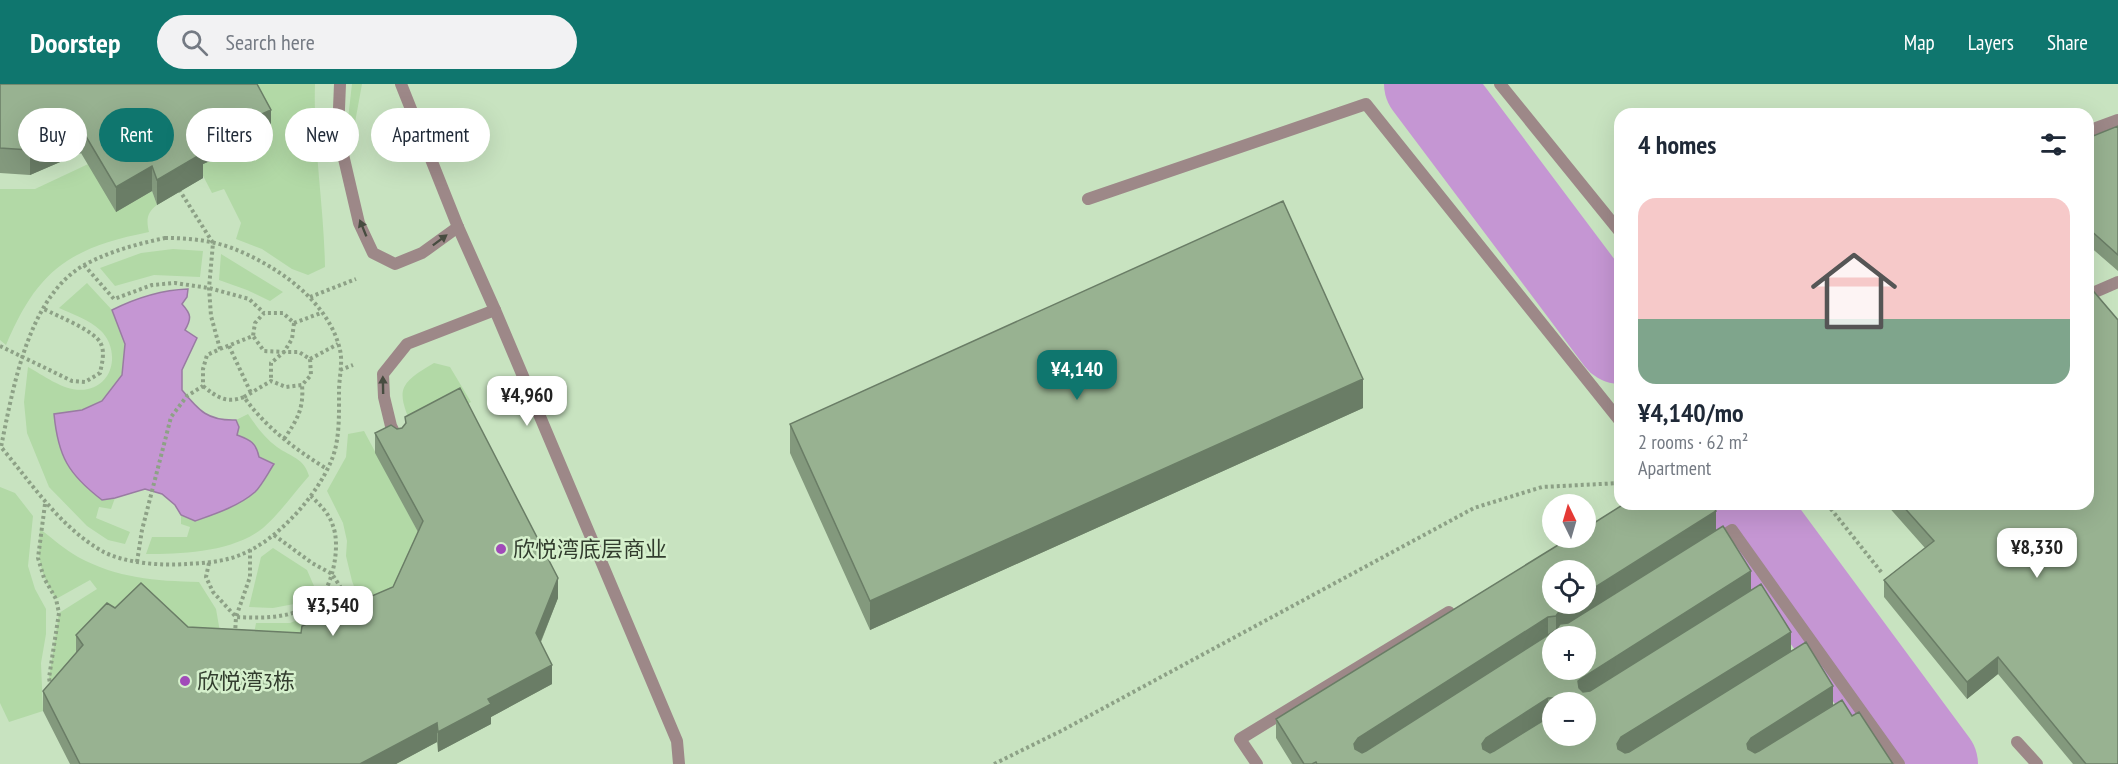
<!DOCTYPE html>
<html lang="en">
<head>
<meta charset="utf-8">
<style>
	:root { --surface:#fff; --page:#f2f2f3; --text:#1f2937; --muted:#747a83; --accent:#0f766e }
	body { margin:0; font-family:"PT Sans Narrow","Noto Sans SC",sans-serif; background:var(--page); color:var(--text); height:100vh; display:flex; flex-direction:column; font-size:22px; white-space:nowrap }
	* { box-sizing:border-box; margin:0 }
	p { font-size:20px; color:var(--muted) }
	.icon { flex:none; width:33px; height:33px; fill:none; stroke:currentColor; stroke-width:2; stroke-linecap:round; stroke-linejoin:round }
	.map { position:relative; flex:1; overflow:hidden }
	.details { position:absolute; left:1614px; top:24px; width:480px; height:402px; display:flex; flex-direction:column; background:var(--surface); border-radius:18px; box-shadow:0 6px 24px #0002 }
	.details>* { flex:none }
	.guide { position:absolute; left:18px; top:24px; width:570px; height:54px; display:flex; gap:12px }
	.needle { width:39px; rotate:355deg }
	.fabs { position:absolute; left:1542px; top:410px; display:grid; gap:12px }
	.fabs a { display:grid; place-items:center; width:54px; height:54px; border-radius:50%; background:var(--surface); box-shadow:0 6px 24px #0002; font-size:30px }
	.price { position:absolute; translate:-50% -51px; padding:0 14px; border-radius:12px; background:#fff; color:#222; font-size:20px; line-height:39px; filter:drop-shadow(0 2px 3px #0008) }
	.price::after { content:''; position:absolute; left:50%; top:36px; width:18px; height:14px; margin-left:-9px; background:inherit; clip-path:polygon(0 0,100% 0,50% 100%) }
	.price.active { background:var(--accent); color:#fff }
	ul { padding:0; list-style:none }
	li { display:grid; align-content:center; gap:12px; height:318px; padding:0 24px }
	li span { display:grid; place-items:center; height:186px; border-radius:18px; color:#555 }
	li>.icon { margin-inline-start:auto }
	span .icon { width:108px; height:108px; fill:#fffc; stroke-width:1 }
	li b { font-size:26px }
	h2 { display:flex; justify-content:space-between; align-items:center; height:72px; padding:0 24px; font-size:26px }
	.tag { padding:0 21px; border-radius:27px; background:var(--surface); box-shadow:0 6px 24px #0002; font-size:21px; line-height:54px }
	.tag.active { background:var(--accent); color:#fff }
	header { display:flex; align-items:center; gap:36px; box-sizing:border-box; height:84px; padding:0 30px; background:var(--accent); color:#fff }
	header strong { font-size:28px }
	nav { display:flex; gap:33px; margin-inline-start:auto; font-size:21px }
	.search { width:420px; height:54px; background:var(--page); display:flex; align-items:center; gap:15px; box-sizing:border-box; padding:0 21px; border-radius:33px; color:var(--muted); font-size:22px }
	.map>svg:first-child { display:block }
</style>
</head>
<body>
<header>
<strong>Doorstep</strong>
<div class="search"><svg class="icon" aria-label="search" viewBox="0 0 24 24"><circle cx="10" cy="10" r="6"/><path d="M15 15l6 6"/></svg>Search here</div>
<nav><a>Map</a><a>Layers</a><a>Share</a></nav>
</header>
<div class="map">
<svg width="2118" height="680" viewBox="0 0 2118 680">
	<rect width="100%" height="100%" fill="#c8e3c0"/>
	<path fill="#b2d9a6" d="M252,0H315C313,61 324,122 325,183L308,191L292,185L262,165L236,155L241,139L224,105L212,109L198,82Z
		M352,0H362L354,44L348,35Z
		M101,74L117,127L152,107L157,121C147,128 146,136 149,148C70,164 38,185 6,261L0,256V105H35Z
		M173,165L203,167L200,193L154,191L115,202L100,184L141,169Z
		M221,170L283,208L270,217L247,206L219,196Z
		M87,199L112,226L125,260L122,291L102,317L82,326L55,330L102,416L115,414L111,425L99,423L96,434L130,448L125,460L108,456L87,442L49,403L27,349L24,318L28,283C45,292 67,310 88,305C116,299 119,263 100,246C90,236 72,230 59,224Z
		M434,279L450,283L471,318L414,348C398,308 394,302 434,279Z
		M248,330C256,342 265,354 277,363C291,373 304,374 309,392C294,409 280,429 263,444C233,468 183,470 146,470L152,453H187L190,443L181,440V431L195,437C215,430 238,422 254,408C262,401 268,389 273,380L259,373L236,351L239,343L236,336Z
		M364,347L423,457L401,505L366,534L352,497L346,472L347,457L343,439L327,407L346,373L348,350Z
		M0,403L15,409L33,432L28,482L35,505L46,525V550L41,579L43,627L9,638L0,619Z
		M40,445C52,454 64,465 78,473C117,494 155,497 199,498L216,525L223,565L61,608L49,594L59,529L97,505L90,496L56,515C39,485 38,479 40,445Z
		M273,464L307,486L314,502L294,520L273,524L249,523L261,473Z
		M330,523L339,546L251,566L256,539H290Z"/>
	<path fill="#c596d3" stroke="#997ba2" stroke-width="1.5" d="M188,205L187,213L182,220C191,230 192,234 185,246L197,254L182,286V306C199,327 208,337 236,336L239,343L237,351C250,356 256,358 259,373L274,380C268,389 262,401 255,408C239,422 215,430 195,437L181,431L175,421L162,410L145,405L115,414L102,416C68,390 58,372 54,330L82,326L102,317L122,291L125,260L112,226C136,214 161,206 188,205Z"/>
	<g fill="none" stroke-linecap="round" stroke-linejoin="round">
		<path stroke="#c596d3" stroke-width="88" d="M1428,0L1620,256
			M1742,420L1934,680"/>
		<path stroke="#8da186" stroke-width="4" stroke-dasharray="3 3" stroke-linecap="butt" d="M165,154C187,154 210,156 232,164C276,181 329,217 340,266C343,279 339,294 339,307C339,329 340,355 332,375C318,411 277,457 240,471C223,478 204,479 186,480C162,482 123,479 102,467C59,442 33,401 1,363C13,305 28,211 86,180C111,167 137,160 165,154Z
			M84,181L114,215L152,201L175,199L209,204L249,215L264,229
			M310,213L356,195
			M294,239L321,229
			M0,262L72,297L85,298L100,289C102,279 105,269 101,260C96,247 57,232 44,225
			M229,262L251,309
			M220,265L253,252L255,239L264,229H283L294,239L292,255L284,268L264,267L253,252
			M310,275L338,260
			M340,286L353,281
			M203,302C217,313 226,320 244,313C266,344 295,365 327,385
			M244,313L271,297L286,303L302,301L311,291L310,275L299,268H284L271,279V297
			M284,355C297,336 304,325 302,301
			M45,420L38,474L44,494L56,515L59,529L49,594L51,604
			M1827,420L1882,489
			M274,451L312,479L332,490L343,507L350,525
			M137,478L142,446L171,333L187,312L203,302V285L207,271L220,265L211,232L209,204L213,159L180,107
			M209,479L206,493L213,508L236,533C259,534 284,535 305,524C310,521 320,515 323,510C334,494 340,460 333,442C329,429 320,421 311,412
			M235,550L236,533L250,493V465
			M994,680L1061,647L1474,424L1542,403L1620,399"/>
		<path stroke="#9d8888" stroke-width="12" d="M340,0L338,49L359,139L373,169L395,180L422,169L458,143
			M1500,0L1620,148
			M2088,47L2118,36
			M1088,115L1366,20L1620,337
			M2088,211L2118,198
			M398,356L391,342L384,313L383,290L407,260L495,226
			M1715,457L1732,446L1899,680
			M2017,658L2037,680
			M1257,680L1240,655L1449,528"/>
		<path stroke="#9d8888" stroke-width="12" d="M401,0L458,143L495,226L677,657L679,680"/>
	</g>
	<path fill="#83997d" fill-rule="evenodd" d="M0,0L271,51L203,80V94L157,121L152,107L116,128L81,69L30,91L0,89Z
		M2118,42V187L2088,161V54Z
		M1363,324L870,546L790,369V340Z
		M405,333L558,514L541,558L552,600L491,633V640L438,668L437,658L396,680H70L43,627V607L76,569V551L115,524L188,543L301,549L393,503L418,448L375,369V349L402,344L405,340Z
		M1886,420H2088L2118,680H2073L1998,590L1967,615L1884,513V496L1925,464Z
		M1716,446L1751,507L1791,567L1833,621L1852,632L1893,680H1292L1276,654V635ZM1552,618H1586L1552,651Z"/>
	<path fill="#6a7d66" d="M271,26V51L203,80V94L157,121V96L198,57Z
		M81,44V69L30,91V66Z
		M152,82V107L116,128V103Z
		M1363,295V324L870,546V517Z
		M1716,427V446L1556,552V532L1560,526L1570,519H1586V509Z
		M1751,487V507L1578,617V597L1582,594Z
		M558,494V514L536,569V549Z
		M1548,533V552L1358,673L1354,660L1358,654Z
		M1791,548V567L1621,673L1617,660L1621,653Z
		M1998,573V590L1967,615V598Z
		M552,581V600L491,633V640L438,668V648L488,615Z
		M1833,602V621L1751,673L1747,660L1751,654Z
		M1548,614V634L1486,673L1482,660L1486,654Z
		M437,639V658L396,680H360Z"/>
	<path fill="#98b291" stroke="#6a7d66" stroke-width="1.5" fill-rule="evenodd" d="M0,0H257L271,26L198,57L203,69L157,96L152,82L116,103L81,44L30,66L0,64Z
		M2118,42V171L2088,144V54Z
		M1283,117L1363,295L870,517L790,340Z
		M2088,202H2089L2118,236V680H2086L1998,573L1967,598L1884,496L1934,457L1901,420H2088Z
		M460,304L558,494L536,549L552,581L488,615L491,620L438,648L437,639L360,680H80L43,607L83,561L76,551L107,519L115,524L141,499L188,543L301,549L302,542L393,503L423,437L375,349L391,341L397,345L402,344L406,339L405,333Z
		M1624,420H1711L1716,427L1586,509V486H1552V519H1570L1560,526L1556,532L1548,533L1358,654L1354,660L1355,665L1362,669L1366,667L1556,546L1560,540L1568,539L1723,442L1751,487L1582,594L1578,597L1579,604L1583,608L1590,607L1761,500L1791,548L1621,653L1617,660L1618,665L1625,669L1629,668L1806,558L1833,602L1751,654L1747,660L1748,665L1755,669L1759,667L1842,616L1852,632L1859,628L1893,680H1317L1316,678L1312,680H1304L1276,635L1571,453H1586V444ZM1552,552H1586V585H1552ZM1548,614H1555L1559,618H1586V651H1552V631L1494,667L1490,669L1483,665L1482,660L1486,654Z"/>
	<defs><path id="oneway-solid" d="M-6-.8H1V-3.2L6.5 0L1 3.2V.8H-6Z" transform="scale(1.5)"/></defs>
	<g fill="#474c40">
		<use href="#oneway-solid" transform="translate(363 144) rotate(-112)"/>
		<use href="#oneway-solid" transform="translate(440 156) rotate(-37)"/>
		<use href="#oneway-solid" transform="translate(383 301) rotate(-91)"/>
	</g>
	<g fill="#a14bb9" stroke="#d5f0cc" stroke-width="2">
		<circle cx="501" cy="465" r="6"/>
		<circle cx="185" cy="597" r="6"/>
	</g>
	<g text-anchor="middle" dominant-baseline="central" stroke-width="5" stroke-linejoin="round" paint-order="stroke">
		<g font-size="22" fill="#323d2e" stroke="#d5f0cc" text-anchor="start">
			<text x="513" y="465">欣悦湾底层商业</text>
			<text x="197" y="597">欣悦湾3栋</text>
		</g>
	</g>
</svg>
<div class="fabs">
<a><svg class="needle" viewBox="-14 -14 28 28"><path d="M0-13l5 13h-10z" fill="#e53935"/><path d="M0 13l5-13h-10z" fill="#747a83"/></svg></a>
<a><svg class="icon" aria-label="locate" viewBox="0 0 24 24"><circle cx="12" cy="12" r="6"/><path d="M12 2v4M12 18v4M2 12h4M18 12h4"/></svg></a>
<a>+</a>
<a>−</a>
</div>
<b class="price active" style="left:1077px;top:317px">¥4,140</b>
<b class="price" style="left:527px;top:343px">¥4,960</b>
<b class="price" style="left:2037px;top:495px">¥8,330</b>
<b class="price" style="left:333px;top:553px">¥3,540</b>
<div class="guide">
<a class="tag">Buy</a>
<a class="tag active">Rent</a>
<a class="tag">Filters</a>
<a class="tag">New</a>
<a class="tag">Apartment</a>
</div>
<section class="details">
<h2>4 homes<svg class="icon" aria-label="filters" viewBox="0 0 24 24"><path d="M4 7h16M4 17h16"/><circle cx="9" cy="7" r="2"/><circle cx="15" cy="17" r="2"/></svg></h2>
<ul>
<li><span style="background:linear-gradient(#f6c9c9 65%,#7fa58c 0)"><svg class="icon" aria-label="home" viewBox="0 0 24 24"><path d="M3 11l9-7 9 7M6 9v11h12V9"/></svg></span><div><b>¥4,140/mo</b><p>2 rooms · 62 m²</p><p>Apartment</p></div></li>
</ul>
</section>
</div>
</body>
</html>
